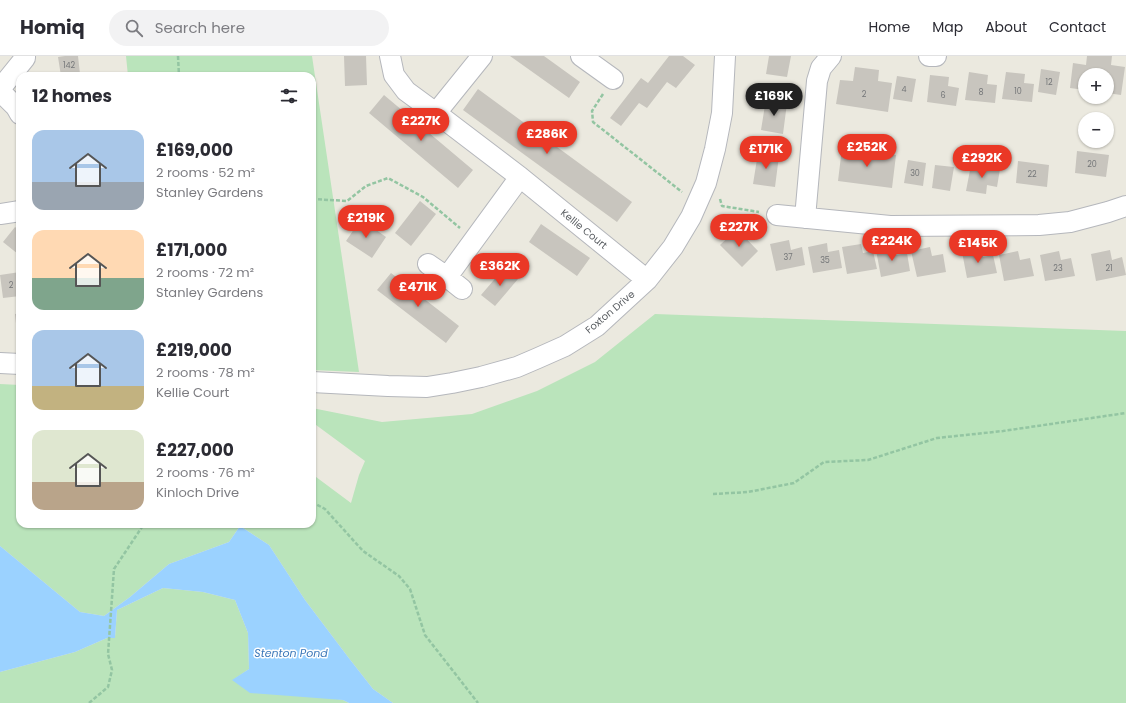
<!DOCTYPE html>
<html lang="en">
<head>
<meta charset="utf-8">
<style>
	:root { --surface:#fff; --page:#f2f2f3; --text:#2b2b33; --muted:#7c7c81; --line:#e1e1e2; --accent:#ea3826 }
	body { margin:0; font-family:Poppins,sans-serif; background:var(--page); color:var(--text); height:100vh; display:flex; flex-direction:column; font-size:15px; white-space:nowrap }
	* { box-sizing:border-box; margin:0 }
	p { font-size:13px; color:var(--muted) }
	.icon { flex:none; width:22px; height:22px; fill:none; stroke:currentColor; stroke-width:2; stroke-linecap:round; stroke-linejoin:round }
	.map { position:relative; flex:1; overflow:hidden }
	.panel { position:absolute; left:16px; top:16px; width:300px; height:456px; display:flex; flex-direction:column; background:var(--surface); border-radius:12px; box-shadow:0 1px 3px #0004 }
	.panel>* { flex:none }
	.buttons { position:absolute; left:1078px; top:12px; display:grid; gap:8px }
	.buttons a { display:grid; place-items:center; width:36px; height:36px; border-radius:50%; background:var(--surface); box-shadow:0 1px 3px #0004; font-size:20px }
	.price { position:absolute; translate:-50% -34px; padding:0 9px; border-radius:14px; background:var(--accent); color:#fff; font-size:13px; line-height:26px; filter:drop-shadow(0 1px 2px #0008) }
	.price::after { content:''; position:absolute; left:50%; top:24px; width:12px; height:9px; margin-left:-6px; background:inherit; clip-path:polygon(0 0,100% 0,50% 100%) }
	.price.active { background:#222; color:#fff }
	ul { padding:0; list-style:none }
	li { display:flex; align-items:center; gap:12px; height:100px; padding:0 16px }
	li span { display:grid; place-items:center; flex:none; width:112px; height:80px; border-radius:12px; color:#555 }
	li>.icon { margin-inline-start:auto }
	span .icon { width:48px; height:48px; fill:#fffc; stroke-width:1 }
	li b { font-size:17px }
	h2 { display:flex; justify-content:space-between; align-items:center; height:48px; padding:0 16px; font-size:17px }
	header { display:flex; align-items:center; gap:24px; box-sizing:border-box; height:56px; padding:0 20px; background:var(--surface); border-bottom:1px solid var(--line) }
	header strong { font-size:19px }
	nav { display:flex; gap:22px; margin-inline-start:auto; font-size:14px }
	.search { width:280px; height:36px; background:var(--page); display:flex; align-items:center; gap:10px; box-sizing:border-box; padding:0 14px; border-radius:22px; color:var(--muted); font-size:15px }
	.map>svg:first-child { display:block }
</style>
</head>
<body>
<header>
<strong>Homiq</strong>
<div class="search"><svg class="icon" aria-label="search" viewBox="0 0 24 24"><circle cx="10" cy="10" r="6"/><path d="M15 15l6 6"/></svg>Search here</div>
<nav><a>Home</a><a>Map</a><a>About</a><a>Contact</a></nav>
</header>
<div class="map">
<svg width="1126" height="647" viewBox="0 0 1126 647">
	<rect width="100%" height="100%" fill="#ebe9df"/>
	<path fill="#bae4bb" d="M126,0H312L359,316L312,314V20H128Z
		M655,258L1126,275V647H393L373,633L348,601L305,544L269,489L240,470L229,486L169,508L130,541L104,560L80,556L0,490V328L20,329V468H312V418L351,447L359,419L365,405L312,366V352L382,366L472,358L537,335L595,306Z
		M163,532L203,536L235,544L248,577L249,613L233,624L343,644L349,647H0V616L75,596L107,582H115L117,554Z"/>
	<path fill="#9bd2ff" d="M240,470L269,489L305,544L348,601L373,633L393,647H349L343,644L250,637L232,624L249,613L248,577L235,544L203,536L163,532L117,554L115,582H107L75,596L0,616V490L80,556L104,560L130,541L169,508L229,486Z"/>
	<path fill="#c8c5be" d="M65,0H78L80,18L61,20L58,1Z
		M344,0H366L367,29L345,30Z
		M510,0H544L580,26L569,42Z
		M669,0H683L695,9L676,32L667,26L647,52L639,47L621,70L610,62L641,22L648,27Z
		M769,0H791L787,21L766,18Z
		M1087,0H1112L1111,9L1125,11L1121,39L1107,37V19H1085V34L1070,32L1073,7L1086,9Z
		M855,11L879,14L878,25L892,27L888,56L836,48L840,24L853,25Z
		M1041,13L1060,16L1056,39L1038,36Z
		M969,16L988,19L987,28L997,29L995,47L965,44Z
		M1006,16L1025,18L1024,27L1034,28L1032,46L1002,43Z
		M930,19L949,21L948,30L959,32L956,50L927,46Z
		M897,20L916,23L912,46L893,43Z
		M478,33L632,146L617,166L463,54Z
		M384,39L473,114L458,132L369,57Z
		M766,43L787,47L783,78L761,74Z
		M842,92L896,99L892,132L838,125Z
		M1077,95L1109,99L1106,121L1075,117Z
		M758,97L779,100L775,131L753,128Z
		M908,104L926,107L923,130L904,127Z
		M1018,105L1049,109L1047,131L1016,127Z
		M935,109L954,111L950,135L932,132Z
		M971,109L1000,113L997,131L987,129L986,138L966,135Z
		M420,145L436,158L411,190L395,177Z
		M361,163L386,181L372,202L346,185Z
		M541,168L590,202L577,220L529,186Z
		M15,171L20,175V196L18,198L3,186Z
		M737,173L758,195L742,211L720,189Z
		M789,184L791,194L802,191L805,209L776,215L770,188Z
		M827,187L828,196L839,194L842,212L813,217L808,191Z
		M861,188L863,197L873,195L877,213L847,218L842,191Z
		M895,190L896,199L907,197L910,215L881,221L876,194Z
		M930,191L932,200L943,198L946,216L917,221L911,195Z
		M981,192L983,201L993,199L997,217L967,222L962,196Z
		M1110,194L1112,204L1122,201L1126,219L1096,225L1091,198Z
		M1018,195L1020,204L1030,202L1034,220L1004,225L999,199Z
		M1059,195L1061,204L1071,202L1075,220L1045,225L1040,199Z
		M505,211L518,223L495,250L481,239Z
		M20,216V240L3,242L0,219Z
		M391,217L459,270L446,287L377,234Z
		M20,257V276L17,277L15,258Z"/>
	<g fill="none" stroke-linecap="round" stroke-linejoin="round">
		<g stroke="#b5b7bc" stroke-width="22">
			<path id="minor" d="M390,0L394,19L406,35L436,57L520,121L647,224
				M581,0L613,23
				M929,0H936
				M0,33L25,2V0
				M0,35L16,51L20,58
				M436,57L482,0
				M0,158L20,155
				M777,159L890,170L1039,169L1070,166L1108,156L1126,150
				M805,162L817,25L821,12L831,0
				M428,208L447,221L462,233
				M447,221L520,121
				M0,307L20,308
				M312,326L388,330L427,331L452,327L481,321L517,311L538,302L565,290L597,270L647,224L673,191L691,161L706,127L715,93L722,57L725,0"/>
		</g>
		<path stroke="#93c5a2" stroke-width="2.5" stroke-dasharray="4 2" stroke-linecap="butt" d="M178,0L179,20
			M603,38L592,55L593,66L682,136
			M312,143L347,145L366,130L388,122L423,141L460,172
			M720,143L722,150L759,156
			M713,438L748,436L794,427L824,406L868,404L937,382L1003,375L1126,357
			M312,446L325,453L363,495L399,520L410,533L425,579L478,647
			M89,647L108,631L112,614L108,598L114,513L144,468"/>
		<use href="#minor" stroke="#fff" stroke-width="20"/>
	</g>
	<g text-anchor="middle" dominant-baseline="central" stroke-width="3" stroke-linejoin="round" paint-order="stroke">
		<g font-size="8" fill="#747678">
			<text x="69" y="9">142</text>
			<text x="1049" y="26">12</text>
			<text x="904" y="33">4</text>
			<text x="1018" y="35">10</text>
			<text x="981" y="36">8</text>
			<text x="864" y="38">2</text>
			<text x="943" y="39">6</text>
			<text x="1092" y="108">20</text>
			<text x="915" y="117">30</text>
			<text x="1032" y="118">22</text>
			<text x="788" y="201">37</text>
			<text x="825" y="204">35</text>
			<text x="1058" y="212">23</text>
			<text x="1109" y="212">21</text>
			<text x="11" y="229">2</text>
		</g>
		<g font-size="10" fill="#585c60" stroke="#fff">
			<text transform="translate(584 173) rotate(39)">Kellie Court</text>
			<text transform="translate(610 256) rotate(-40)">Foxton Drive</text>
		</g>
		<g font-size="11" font-style="italic" fill="#3c78b9" stroke="#fff">
			<text x="291" y="597">Stenton Pond</text>
		</g>
	</g>
</svg>
<div class="buttons">
<a>+</a>
<a>−</a>
</div>
<b class="price active" style="left:774px;top:61px">£169K</b>
<b class="price" style="left:421px;top:86px">£227K</b>
<b class="price" style="left:547px;top:99px">£286K</b>
<b class="price" style="left:867px;top:112px">£252K</b>
<b class="price" style="left:766px;top:114px">£171K</b>
<b class="price" style="left:982px;top:123px">£292K</b>
<b class="price" style="left:366px;top:183px">£219K</b>
<b class="price" style="left:739px;top:192px">£227K</b>
<b class="price" style="left:892px;top:206px">£224K</b>
<b class="price" style="left:978px;top:208px">£145K</b>
<b class="price" style="left:500px;top:231px">£362K</b>
<b class="price" style="left:418px;top:252px">£471K</b>
<section class="panel">
<h2>12 homes<svg class="icon" aria-label="filters" viewBox="0 0 24 24"><path d="M4 7h16M4 17h16"/><circle cx="9" cy="7" r="2"/><circle cx="15" cy="17" r="2"/></svg></h2>
<ul>
<li><span style="background:linear-gradient(#a9c7e8 65%,#9aa5b1 0)"><svg class="icon" aria-label="home" viewBox="0 0 24 24"><path d="M3 11l9-7 9 7M6 9v11h12V9"/></svg></span><div><b>£169,000</b><p>2 rooms · 52 m²</p><p>Stanley Gardens</p></div></li>
<li><span style="background:linear-gradient(#ffd9b3 60%,#7fa58c 0)"><svg class="icon" aria-label="home" viewBox="0 0 24 24"><path d="M3 11l9-7 9 7M6 9v11h12V9"/></svg></span><div><b>£171,000</b><p>2 rooms · 72 m²</p><p>Stanley Gardens</p></div></li>
<li><span style="background:linear-gradient(#a9c7e8 70%,#c2b280 0)"><svg class="icon" aria-label="home" viewBox="0 0 24 24"><path d="M3 11l9-7 9 7M6 9v11h12V9"/></svg></span><div><b>£219,000</b><p>2 rooms · 78 m²</p><p>Kellie Court</p></div></li>
<li><span style="background:linear-gradient(#dfe7d0 65%,#b9a48a 0)"><svg class="icon" aria-label="home" viewBox="0 0 24 24"><path d="M3 11l9-7 9 7M6 9v11h12V9"/></svg></span><div><b>£227,000</b><p>2 rooms · 76 m²</p><p>Kinloch Drive</p></div></li>
</ul>
</section>
</div>
</body>
</html>
